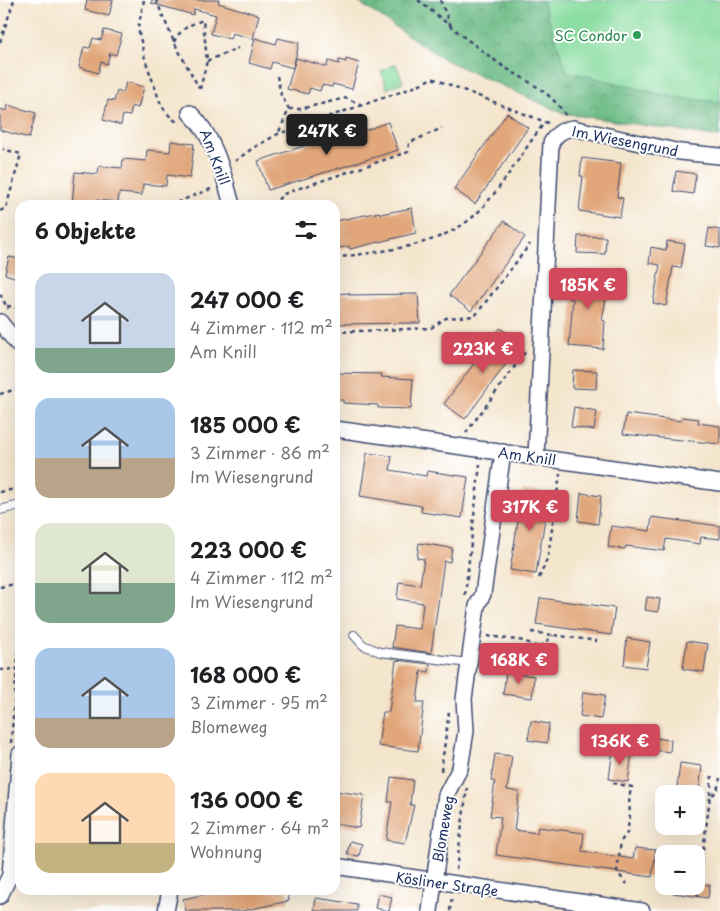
<!DOCTYPE html>
<html lang="de">
<head>
<meta charset="utf-8">
<style>
	:root { --surface:#fff; --page:#f2f2f2; --text:#202124; --muted:#757577; --accent:#d1495b }
	body { margin:0; font-family:"Playpen Sans",sans-serif; background:var(--page); color:var(--text); height:100vh; display:flex; flex-direction:column; font-size:19px; white-space:nowrap }
	* { box-sizing:border-box; margin:0 }
	p { font-size:16px; color:var(--muted) }
	.icon { flex:none; width:28px; height:28px; fill:none; stroke:currentColor; stroke-width:2; stroke-linecap:round; stroke-linejoin:round }
	.map { position:relative; flex:1; overflow:hidden }
	.details { position:absolute; left:15px; top:200px; width:325px; height:695px; display:flex; flex-direction:column; background:var(--surface); border-radius:15px; box-shadow:0 5px 20px #0002 }
	.details>* { flex:none }
	.buttons { position:absolute; left:655px; top:785px; display:grid; gap:10px }
	.buttons a { display:grid; place-items:center; width:50px; height:50px; border-radius:10px; background:var(--surface); box-shadow:0 5px 20px #0002; font-size:25px }
	.price { position:absolute; translate:-50% -42px; padding:0 11px; border-radius:5px; background:var(--accent); color:#fff; font-size:16px; line-height:32px; filter:drop-shadow(0 1px 2px #0008) }
	.price::after { content:''; position:absolute; left:50%; top:30px; width:15px; height:11px; margin-left:-8px; background:inherit; clip-path:polygon(0 0,100% 0,50% 100%) }
	.price.active { background:#222; color:#fff }
	ul { padding:0; list-style:none }
	li { display:flex; align-items:center; gap:15px; height:125px; padding:0 20px }
	li span { display:grid; place-items:center; flex:none; width:140px; height:100px; border-radius:15px; color:#555 }
	li>.icon { margin-inline-start:auto }
	span .icon { width:60px; height:60px; fill:#fffc; stroke-width:1 }
	li b { font-size:21px }
	h2 { display:flex; justify-content:space-between; align-items:center; height:60px; padding:0 20px; font-size:21px }
	.map>svg:first-child { display:block }
</style>
</head>
<body>
<div class="map">
<svg width="720" height="911" viewBox="0 0 720 911">
	<defs>
		<pattern id="grass-tufts" width="24" height="20" patternUnits="userSpaceOnUse" patternTransform="scale(1.25)"><rect width="24" height="20" fill="#87dc9f"/><path d="M3 7l-1-3M5 7V3M7 7l1-3M15 17l-1-3M17 17v-4M19 17l1-3" fill="none" stroke="#74bd8b"/></pattern>
		<pattern id="forest-crowns" width="20" height="18" patternUnits="userSpaceOnUse" patternTransform="scale(1.25)"><rect width="20" height="18" fill="#6dbc86"/><path d="M2 6a3 3 0 1 1 6 0M12 15a3 3 0 1 1 6 0" fill="none" stroke="#599971"/></pattern>
	</defs>
	<rect width="100%" height="100%" fill="#fff"/>
	<filter id="ink" filterUnits="userSpaceOnUse"><feTurbulence type="fractalNoise" baseFrequency=".02" numOctaves="2"/><feDisplacementMap in="SourceGraphic" scale="10" xChannelSelector="R" yChannelSelector="G"/><feConvolveMatrix kernelMatrix="1 2 1 2 8 2 1 2 1" color-interpolation-filters="sRGB"/></filter>
	<filter id="wash" filterUnits="userSpaceOnUse"><feTurbulence type="fractalNoise" baseFrequency=".0096" numOctaves="4" result="noise"/><feDisplacementMap in="SourceGraphic" scale="20" xChannelSelector="R" yChannelSelector="G"/><feGaussianBlur stdDeviation="1.12" result="paint"/><feColorMatrix in="noise" values="0 0 0 0 0 0 0 0 0 0 0 0 0 0 0 0 0 1.4 0 .05"/><feComposite in="paint" operator="in"/></filter>
	<g filter="url(#wash)">
		<rect width="100%" height="100%" fill="#f4e5cd"/>
		<path fill="url(#grass-tufts)" stroke="#51867e" d="M396,64L403,82L387,89L381,71Z"/>
		<path fill="url(#forest-crowns)" stroke="#447672" d="M355,0H542L567,71L674,97L720,102V137L562,113L445,60Z"/>
		<path fill="#87dc9f" stroke="#51867e" d="M542,0H720V102L674,97L567,71Z"/>
		<g id="blocks">
			<path fill="#e1a679" d="M87,0H113L109,16L85,10Z
				M152,0H219L218,3L259,15L253,39L232,33L230,39L211,34L216,15L194,9L193,15L151,3Z
				M104,30L122,34L116,55L110,53L107,64L101,62L98,73L79,67L84,47L90,48L93,38L101,40Z
				M255,38L276,44L278,38L299,43L293,68L272,62L270,69L249,63Z
				M296,58L327,67L328,61L339,64V60L346,62V59L359,63L352,89L333,84L332,87L322,85L320,91L310,88L308,94L287,89Z
				M126,82L144,87L138,108L132,106L130,116L123,115L121,125L103,120L108,100L114,101L117,91L123,93Z
				M8,105L36,113L29,138L0,130V109L7,111Z
				M507,113L528,128L475,204L454,189Z
				M388,122L398,150L268,190L258,161L322,140L323,143L358,131V133Z
				M171,141L194,144L190,178L167,175L166,186L143,184L142,195L119,193L118,202L95,200V205H72L75,172L98,174L99,166L122,168L123,159L146,161L147,150L170,152Z
				M582,158L621,163L617,197L623,198L620,217L579,211L583,176H580Z
				M676,171L696,174L693,194L673,191Z
				M412,208L416,233L350,249L349,246L335,249V221L380,212V214Z
				M504,221L525,237L471,311L449,295Z
				M709,228L720,230V248L706,246Z
				M578,236L606,237L605,254L577,253Z
				M667,241L685,244L681,268L673,267L666,306L653,303L660,265L649,263L651,247L666,250Z
				M9,257L20,259V279L5,274Z
				M574,271L610,278L602,320L605,321L603,349L569,346L573,299L569,298Z
				M350,293L349,295L418,294L420,323L335,324V294Z
				M500,328L521,344L465,419L444,404Z
				M573,370L597,371L596,389L572,388Z
				M335,373L382,374L381,377L413,379L411,409L378,408V405L343,403V400H335Z
				M574,407L597,411L594,430L571,427Z
				M626,414L681,421L682,417L699,419L698,423L720,426V444L623,434Z
				M367,453L392,456L390,470L426,476L427,471L468,477L462,518L421,512L422,506L360,496Z
				M523,490L549,494L536,574L510,570Z
				M581,493L601,496L598,524L578,521Z
				M652,517L720,526V539L701,537L700,544L666,539L664,551L626,546L625,549L608,547L611,526L650,531Z
				M419,543L452,548L450,562L444,561L431,653L392,647L395,626L420,629L423,603L397,599L399,582L420,585L424,559L417,558Z
				M647,597L660,599L658,612L645,610Z
				M540,598L615,608L611,635L536,624Z
				M627,638L650,642L646,668L624,665Z
				M687,641L708,644L704,672L683,669Z
				M396,660L430,664L429,672L421,671L417,702H424L418,751L378,746L383,712H389Z
				M506,673L534,676L532,698L503,694Z
				M583,692L605,695L601,719L580,716Z
				M531,721L549,724L547,743L528,740Z
				M654,738L671,740L670,752L653,750Z
				M613,749L632,752L628,782L609,779Z
				M495,754L512,756L507,790L519,792L514,830L537,833L538,827L584,833L582,851L633,859L635,848L656,850L652,877L496,855L501,817L490,816L495,782L491,781Z
				M680,763L702,766L699,791L677,788Z
				M391,777L413,780L410,805H414L405,843L386,840L392,802H388Z
				M335,791L364,795L359,828L335,824Z
				M350,841L362,844L359,856L347,854Z
				M696,883L710,885L708,898L673,893L674,886H696Z
				M215,890H287L289,901L242,911H186L183,899L215,892Z
				M378,894L392,897L389,911L375,908Z
				M316,898L357,904V911H314Z"/>
		</g>
	</g>
	<g filter="url(#ink)">
		<use href="#blocks" fill-opacity="0" stroke="#3c4a6f" stroke-width="1"/>
		<g fill="none" stroke-linecap="round" stroke-linejoin="round">
			<g stroke="#3c4a6f" stroke-width="10">
				<path id="lane" d="M0,510L20,505
					M354,635L363,645L380,652L469,663"/>
			</g>
			<g stroke="#3c4a6f" stroke-width="18">
				<path id="street" d="M190,113C215,137 223,173 232,205
					M0,322L20,347
					M335,429L720,483
					M536,457L551,143C557,133 562,130 573,128L680,152L720,156
					M341,867L642,911
					M0,896L10,875L20,754
					M166,911L170,890
					M430,911L446,795L460,768L466,731L464,699L477,606L483,594L503,452"/>
			</g>
			<path stroke="#3c4a6f" stroke-width="2.5" stroke-dasharray="4 4" stroke-linecap="butt" d="M144,0L138,28L145,59L161,105L172,119L178,122
				M156,0L174,42L199,88
				M418,0C444,21 470,42 497,62C522,80 549,88 566,116
				M440,0L451,26
				M0,42L14,0
				M174,42C180,29 189,25 203,20L207,61L200,89
				M207,61L238,48
				M277,76L281,95L289,109L278,134
				M289,109H300L346,98L362,105
				M235,161L253,148L278,134L412,88L432,78L548,123
				M170,205L213,188
				M272,205L284,194L294,190L408,152L409,143L442,128
				M0,211L6,208L21,154L3,149
				M335,258C384,250 446,248 482,208C505,183 524,149 545,122
				M0,294L8,309
				M7,306L20,308
				M335,332L431,328L446,318L475,316L530,244
				M15,362L20,367
				M0,394L20,388
				M466,433L526,351
				M0,492L20,488
				M539,578L548,557L560,474
				M0,587L20,583
				M465,595L480,464
				M531,632L597,641
				M487,636L524,641L540,648L553,635
				M0,670L17,669
				M11,743L20,629
				M441,771L449,712
				M613,783L632,787L629,797L630,816L627,833L621,841L617,872L627,884
				M710,795L712,776
				M456,870L467,788
				M697,897L710,797L717,791L720,778
				M450,911L452,897"/>
			<use href="#lane" stroke="#fff" stroke-width="8"/>
			<use href="#street" stroke="#fff" stroke-width="15"/>
		</g>
	</g>
	<circle fill="#2e9e5b" stroke="#fff" stroke-width="2" cx="637" cy="35" r="5"/>
	<g text-anchor="middle" dominant-baseline="central" stroke-width="4" stroke-linejoin="round" paint-order="stroke">
		<g font-size="14" fill="#27864d" stroke="#fff" text-anchor="end">
			<text x="627" y="35">SC Condor</text>
		</g>
		<g font-size="14" fill="#1b2f5e" stroke="#fff">
			<text transform="translate(625 141) rotate(11)">Im Wiesengrund</text>
			<text transform="translate(215 157) rotate(69)">Am Knill</text>
			<text transform="translate(527 456) rotate(8)">Am Knill</text>
			<text transform="translate(443 829) rotate(-80)">Blomeweg</text>
			<text transform="translate(447 884) rotate(8)">Kösliner Straße</text>
		</g>
	</g>
</svg>
<div class="buttons">
<a>+</a>
<a>−</a>
</div>
<b class="price active" style="left:327px;top:156px">247K €</b>
<b class="price" style="left:588px;top:310px">185K €</b>
<b class="price" style="left:483px;top:374px">223K €</b>
<b class="price" style="left:530px;top:532px">317K €</b>
<b class="price" style="left:519px;top:685px">168K €</b>
<b class="price" style="left:620px;top:766px">136K €</b>
<section class="details">
<h2>6 Objekte<svg class="icon" aria-label="filters" viewBox="0 0 24 24"><path d="M4 7h16M4 17h16"/><circle cx="9" cy="7" r="2"/><circle cx="15" cy="17" r="2"/></svg></h2>
<ul>
<li><span style="background:linear-gradient(#c9d6e8 75%,#7fa58c 0)"><svg class="icon" aria-label="home" viewBox="0 0 24 24"><path d="M3 11l9-7 9 7M6 9v11h12V9"/></svg></span><div><b>247 000 €</b><p>4 Zimmer · 112 m²</p><p>Am Knill</p></div></li>
<li><span style="background:linear-gradient(#a9c7e8 60%,#b9a48a 0)"><svg class="icon" aria-label="home" viewBox="0 0 24 24"><path d="M3 11l9-7 9 7M6 9v11h12V9"/></svg></span><div><b>185 000 €</b><p>3 Zimmer · 86 m²</p><p>Im Wiesengrund</p></div></li>
<li><span style="background:linear-gradient(#dfe7d0 60%,#7fa58c 0)"><svg class="icon" aria-label="home" viewBox="0 0 24 24"><path d="M3 11l9-7 9 7M6 9v11h12V9"/></svg></span><div><b>223 000 €</b><p>4 Zimmer · 112 m²</p><p>Im Wiesengrund</p></div></li>
<li><span style="background:linear-gradient(#a9c7e8 70%,#b9a48a 0)"><svg class="icon" aria-label="home" viewBox="0 0 24 24"><path d="M3 11l9-7 9 7M6 9v11h12V9"/></svg></span><div><b>168 000 €</b><p>3 Zimmer · 95 m²</p><p>Blomeweg</p></div></li>
<li><span style="background:linear-gradient(#ffd9b3 70%,#c2b280 0)"><svg class="icon" aria-label="home" viewBox="0 0 24 24"><path d="M3 11l9-7 9 7M6 9v11h12V9"/></svg></span><div><b>136 000 €</b><p>2 Zimmer · 64 m²</p><p>Wohnung</p></div></li>
</ul>
</section>
</div>
</body>
</html>
